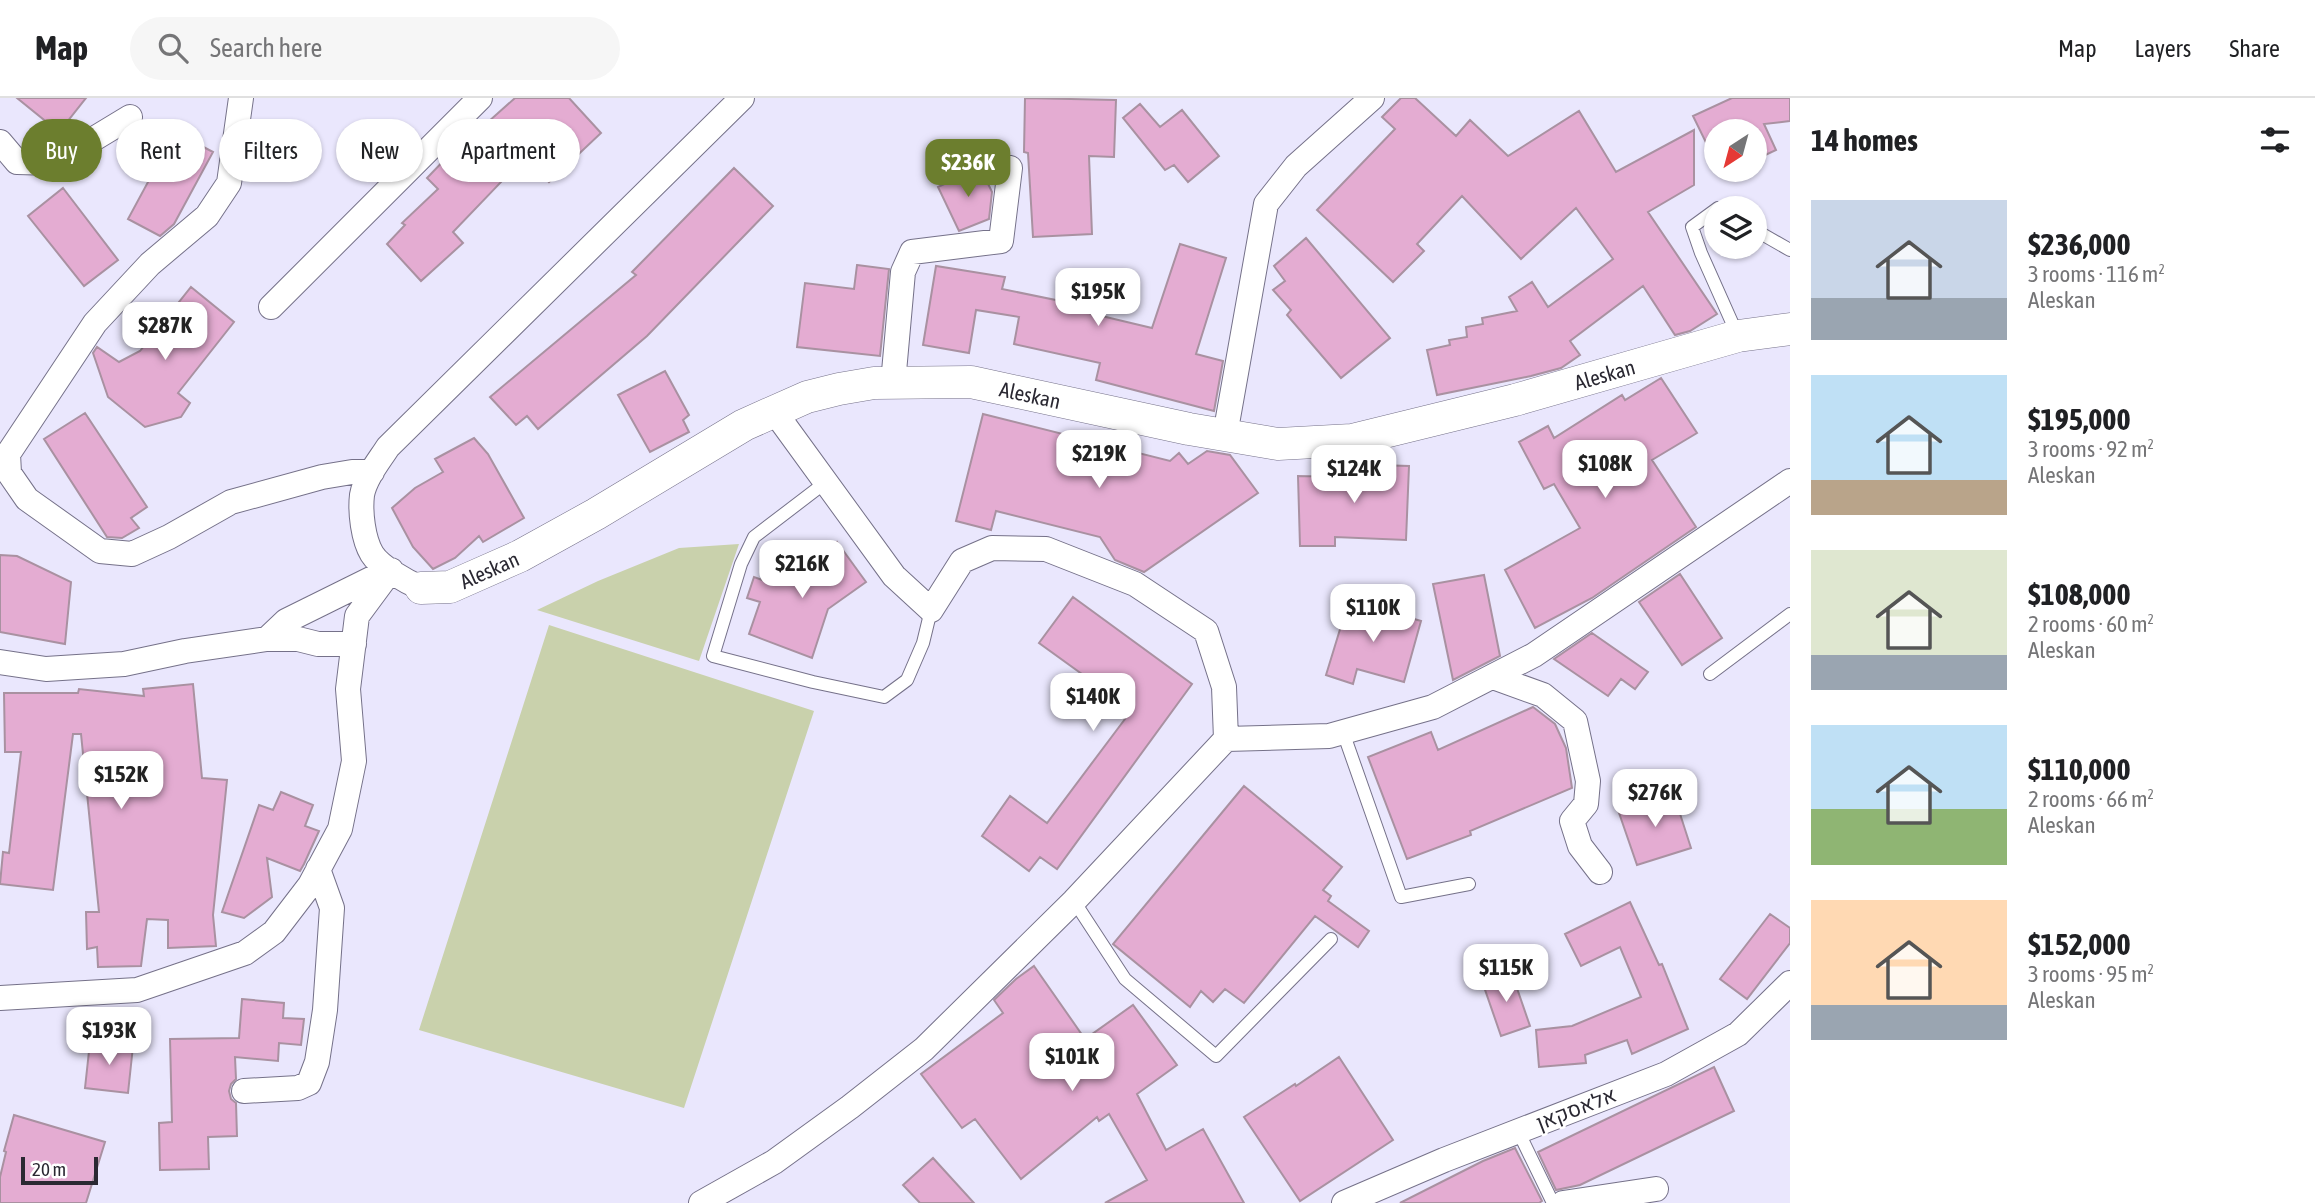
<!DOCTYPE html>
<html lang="en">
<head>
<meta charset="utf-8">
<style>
	:root { --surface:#fff; --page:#f6f6f6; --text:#202124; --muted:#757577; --line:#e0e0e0; --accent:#6c7e2e }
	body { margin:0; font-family:"Asap Condensed",Heebo,sans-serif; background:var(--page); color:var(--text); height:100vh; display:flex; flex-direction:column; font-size:26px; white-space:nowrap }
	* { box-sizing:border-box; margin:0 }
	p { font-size:23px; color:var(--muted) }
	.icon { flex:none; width:38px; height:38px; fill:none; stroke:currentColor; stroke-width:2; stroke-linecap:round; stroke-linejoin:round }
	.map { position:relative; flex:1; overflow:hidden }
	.details { display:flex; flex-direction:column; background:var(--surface); width:525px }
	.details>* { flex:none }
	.top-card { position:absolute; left:21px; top:21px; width:665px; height:63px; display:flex; gap:14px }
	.needle { width:46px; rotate:216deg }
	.controls { position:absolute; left:1704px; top:21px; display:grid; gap:14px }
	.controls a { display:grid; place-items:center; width:63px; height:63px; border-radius:50%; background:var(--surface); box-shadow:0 2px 5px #0004; font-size:35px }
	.scale { position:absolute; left:21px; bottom:18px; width:77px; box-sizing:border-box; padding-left:7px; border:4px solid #2a2832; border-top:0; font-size:19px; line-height:24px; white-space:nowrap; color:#2a2832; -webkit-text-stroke:5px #fff; paint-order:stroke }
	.price { position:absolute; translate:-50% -60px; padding:0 16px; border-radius:14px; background:#fff; color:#222; font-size:23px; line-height:46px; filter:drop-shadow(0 2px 4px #0008) }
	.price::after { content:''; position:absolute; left:50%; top:42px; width:21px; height:16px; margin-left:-10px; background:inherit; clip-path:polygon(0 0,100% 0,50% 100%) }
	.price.current { background:var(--accent); color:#fff }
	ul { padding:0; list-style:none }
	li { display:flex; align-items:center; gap:21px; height:175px; padding:0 21px }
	li span { display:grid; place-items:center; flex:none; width:196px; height:140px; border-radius:0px; color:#555 }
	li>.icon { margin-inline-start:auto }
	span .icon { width:84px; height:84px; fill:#fffc; stroke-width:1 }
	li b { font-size:30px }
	h2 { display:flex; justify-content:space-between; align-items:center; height:84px; padding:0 21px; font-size:30px }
	.pill { padding:0 24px; border-radius:32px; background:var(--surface); box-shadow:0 2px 5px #0004; font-size:24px; line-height:63px }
	.pill.current { background:var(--accent); color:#fff }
	header { display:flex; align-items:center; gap:42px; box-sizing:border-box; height:98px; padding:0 35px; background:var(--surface); border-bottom:2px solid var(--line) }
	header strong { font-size:33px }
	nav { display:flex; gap:38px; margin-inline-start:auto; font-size:24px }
	.search { width:490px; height:63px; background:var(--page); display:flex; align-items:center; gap:18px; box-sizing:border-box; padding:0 24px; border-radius:38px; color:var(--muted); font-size:26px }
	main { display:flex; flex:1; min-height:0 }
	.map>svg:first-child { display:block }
</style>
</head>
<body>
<header>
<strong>Map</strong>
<div class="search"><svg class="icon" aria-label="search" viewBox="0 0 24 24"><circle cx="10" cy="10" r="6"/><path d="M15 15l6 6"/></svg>Search here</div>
<nav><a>Map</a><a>Layers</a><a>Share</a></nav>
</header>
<main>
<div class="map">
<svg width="1790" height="1105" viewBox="0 0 1790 1105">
	<rect width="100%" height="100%" fill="#eae7fd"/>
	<path fill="#c9d1ac" d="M739,446L699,563L537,512L598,483L679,450Z
		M549,527L814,613L684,1010L419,932Z"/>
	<path fill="#e4acd2" stroke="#a991a1" stroke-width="2" d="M17,0H86L59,34Z
		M515,0H569L601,35L549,84L525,59L453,134L463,145L421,183L387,146L405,127L402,125L438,91L427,80L475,30L478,33Z
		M1025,0L1116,2L1114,59L1089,58L1092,136L1033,139L1028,55L1024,54Z
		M1401,0H1415L1456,38L1470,22L1508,58L1579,13L1616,74L1694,32V87L1648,114L1717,216L1690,233L1675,237L1643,188L1570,243L1580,257L1561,270L1531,278L1437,297L1427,252L1450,247L1449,242L1467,239L1466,229L1483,226L1482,220L1517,213L1509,199L1532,184L1548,209L1613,161L1576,110L1521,161L1462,98L1417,146L1424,153L1393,184L1317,112L1395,31L1382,19Z
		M1732,0H1790V23L1764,26L1776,52L1755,62V33H1717V67L1693,18Z
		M1140,6L1160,29L1182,12L1219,58L1188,84L1174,67L1165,72L1123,20Z
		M175,34L213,54L174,126L160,138L128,121Z
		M980,69L992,94L989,121L959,133L938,89Z
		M734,70L773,108L647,238L538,331L527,318L516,327L490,299L636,177L632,174Z
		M63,90L118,162L84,188L28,118Z
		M1306,140L1390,240L1341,280L1287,217L1291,212L1273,192L1285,183L1274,168Z
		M1180,146L1226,160L1196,256L1223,263L1214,313L1096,282L1100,265L1014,246L1019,219L976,212L969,255L923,247L936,168L1005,179L1002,191L1090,209L1089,215L1152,230Z
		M857,167L889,171L880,258L797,249L805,185L854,191Z
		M191,189L234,224L178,295L190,305L181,319L145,329L108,299L93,255L97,249L119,264L140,253Z
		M665,273L689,317L683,322L689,334L650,354L618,297Z
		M1661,280L1697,335L1652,362L1696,429L1592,500L1535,530L1505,472L1580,430L1554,386L1544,391L1519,344L1548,328L1554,340L1622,297L1625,302Z
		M85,315L147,409L131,420L139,430L122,440L107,439L44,341Z
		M983,316L1170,363L1179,355L1188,366L1207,353L1230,357L1258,395L1144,474L1115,462L1100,439L996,413L991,432L956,423Z
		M474,340L488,356L524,420L483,444L479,438L455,460L433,471L413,449L392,410L415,390L443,374L435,361Z
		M1342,366L1409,368L1406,442L1335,439V448H1300L1298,378L1342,379Z
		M837,444L866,484L828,511L812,560L749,536L760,504L747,500L754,479L765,483L785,468L792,477Z
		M0,457L17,458L71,484L65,546L0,534Z
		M1680,476L1722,540L1682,567L1639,504Z
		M1484,477L1500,558L1453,582L1433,486Z
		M1073,499L1192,586L1057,771L1040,759L1029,773L982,738L1010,698L1047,725L1125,621L1115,614L1122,605L1039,545Z
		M1349,502L1421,523L1404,584L1357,571L1353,586L1326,577Z
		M1592,535L1648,574L1635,591L1621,581L1608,598L1554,561Z
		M193,586L202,680L227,682L213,817L216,848L168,850V822L147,821L141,868L98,869L97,849L87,851L86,814H99L81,636H73L53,792L0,786L3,754L9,755L21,654H5L4,595H78L79,591L144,598L143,591Z
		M1533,609L1555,626L1566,650L1572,690L1470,733L1471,737L1407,761L1368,659L1431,634L1438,652Z
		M1244,688L1342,769L1323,792L1331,798L1328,803L1369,833L1358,849L1315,818L1244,905L1225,891L1213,904L1201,893L1190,909L1113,846Z
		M281,694L313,707L305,728L319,733L304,766L300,773L267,760L272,799L244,820L222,814L259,707L273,712Z
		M1673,694L1691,750L1637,767L1618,712Z
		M1630,804L1659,867L1662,866L1688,931L1632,956L1627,942L1585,957L1586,965L1539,969L1536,932L1572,928L1641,899L1620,849L1581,868L1565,836Z
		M1770,816L1790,830V845L1747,901L1720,881Z
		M1034,868L1085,941L1133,907L1177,967L1137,996L1166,1052L1203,1031L1244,1105H1105L1147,1082L1109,1016L1099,1023L1097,1019L1021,1081L975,1021L962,1030L921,976L1003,915L994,902L1016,881Z
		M1511,873L1530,928L1501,938L1482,883Z
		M242,901L284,905L283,920L304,921L301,947L279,945L278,963L235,959L236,981L231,986L229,993L231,1001L236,1005L237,1038L208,1039L209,1071L160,1072L159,1025L172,1024L170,941L239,940Z
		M90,944L133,948L128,995L85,990Z
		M1339,959L1393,1042L1300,1103L1244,1019L1295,986L1296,988Z
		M1714,969L1734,1013L1580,1087L1556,1092L1538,1054Z
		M14,1017L105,1044L86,1105H0V1079L6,1054L4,1053Z
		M1515,1050L1542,1103L1539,1105H1400L1483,1063Z
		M933,1060L974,1105H920L903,1087Z"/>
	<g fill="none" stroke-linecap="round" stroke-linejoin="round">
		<g stroke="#757189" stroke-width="14">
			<path id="service" d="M1718,110L1692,129L1701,155L1738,238
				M1755,132L1790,152
				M826,384L754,439L741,466L713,558L813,584L884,599L907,582L923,545L931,512
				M1710,576L1790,516
				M1343,634L1401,799L1469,786
				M1074,803L1125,881L1216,958L1331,841
				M1518,1033L1553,1105"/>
		</g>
		<g stroke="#757189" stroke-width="26">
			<path id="minor" d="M241,0L229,85L207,118L150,166L95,225L8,356L9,375L27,401L100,453L132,456L169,439L231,404L322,379L352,374H372
				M0,44L17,64L54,65L130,19
				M271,209L480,0
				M893,285L903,174L912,154L1001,143L1010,70
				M1225,337L1266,106L1296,68L1372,0
				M421,490C407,484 380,469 372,456C363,441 360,414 362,397C365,380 379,363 388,349L742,0
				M267,541L286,523L387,473
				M0,564L46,571L124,566L185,553L267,541H298L318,546H354
				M1493,579L1543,597L1575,623L1588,683L1586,706L1572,723L1580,748L1600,774
				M1226,641L1329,638L1433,609L1534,557L1790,383
				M0,900L137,892L245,855L274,834L310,787L340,731L354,663L348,591L357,518L391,472
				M244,993L298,990L309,985L317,964L325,912L332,810L318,771
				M701,1105L774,1064L850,1009L924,951L1074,803L1226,641L1224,589L1206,533L1135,486L1046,451L992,450L962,463L931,512L894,478L774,313
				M1344,1105L1444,1062L1666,976L1738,936L1790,885
				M1563,1105L1656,1091"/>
		</g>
		<g stroke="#757189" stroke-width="33">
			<g id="tertiary">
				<path id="s1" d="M421,490L450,489L520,458L596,416L744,327L807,299L839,291L874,285L971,284L1189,331L1278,346L1352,342L1515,302L1738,238L1790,231"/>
			</g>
		</g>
		<use href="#service" stroke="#fff" stroke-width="12"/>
		<use href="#minor" stroke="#fff" stroke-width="24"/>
		<use href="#tertiary" stroke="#fff" stroke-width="32"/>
	</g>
	<g text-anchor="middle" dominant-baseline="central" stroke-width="5" stroke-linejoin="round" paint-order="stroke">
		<g font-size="21" fill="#2a2832" stroke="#fff">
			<text stroke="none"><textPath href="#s1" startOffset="1248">Aleskan</textPath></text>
			<text stroke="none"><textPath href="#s1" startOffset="660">Aleskan</textPath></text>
			<text stroke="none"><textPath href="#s1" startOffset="72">Aleskan</textPath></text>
			<text transform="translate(1576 1010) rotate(-21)">אלאסקאן</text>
		</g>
	</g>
</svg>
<div class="controls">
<a><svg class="needle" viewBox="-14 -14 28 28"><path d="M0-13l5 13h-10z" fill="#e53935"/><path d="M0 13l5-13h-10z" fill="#757577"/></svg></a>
<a><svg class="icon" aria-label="layers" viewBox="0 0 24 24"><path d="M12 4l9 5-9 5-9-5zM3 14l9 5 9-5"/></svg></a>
</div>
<div class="scale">20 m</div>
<b class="price current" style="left:968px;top:101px">$236K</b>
<b class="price" style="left:1098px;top:230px">$195K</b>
<b class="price" style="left:165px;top:264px">$287K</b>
<b class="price" style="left:1099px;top:392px">$219K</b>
<b class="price" style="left:1605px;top:402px">$108K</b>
<b class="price" style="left:1354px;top:407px">$124K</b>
<b class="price" style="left:802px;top:502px">$216K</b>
<b class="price" style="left:1373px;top:546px">$110K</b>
<b class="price" style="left:1093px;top:635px">$140K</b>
<b class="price" style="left:121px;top:713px">$152K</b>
<b class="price" style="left:1655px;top:731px">$276K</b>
<b class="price" style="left:1506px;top:906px">$115K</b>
<b class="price" style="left:109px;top:969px">$193K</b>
<b class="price" style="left:1072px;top:995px">$101K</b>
<div class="top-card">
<a class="pill current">Buy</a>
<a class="pill">Rent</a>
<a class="pill">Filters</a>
<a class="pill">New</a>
<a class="pill">Apartment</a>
</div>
</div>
<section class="details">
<h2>14 homes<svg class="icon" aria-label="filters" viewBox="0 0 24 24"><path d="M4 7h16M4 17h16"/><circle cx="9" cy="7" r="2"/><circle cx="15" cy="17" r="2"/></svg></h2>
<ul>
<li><span style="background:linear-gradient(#c9d6e8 70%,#9aa5b1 0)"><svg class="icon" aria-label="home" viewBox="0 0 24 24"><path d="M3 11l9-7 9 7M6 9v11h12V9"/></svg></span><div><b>$236,000</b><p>3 rooms · 116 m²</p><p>Aleskan</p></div></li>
<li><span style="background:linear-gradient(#bfe0f5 75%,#b9a48a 0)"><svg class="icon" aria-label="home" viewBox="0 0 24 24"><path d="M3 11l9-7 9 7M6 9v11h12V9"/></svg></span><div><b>$195,000</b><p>3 rooms · 92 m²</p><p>Aleskan</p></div></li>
<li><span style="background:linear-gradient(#dfe7d0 75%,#9aa5b1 0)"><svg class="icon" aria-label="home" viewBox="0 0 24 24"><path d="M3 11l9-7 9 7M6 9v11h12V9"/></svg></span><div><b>$108,000</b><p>2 rooms · 60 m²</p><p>Aleskan</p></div></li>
<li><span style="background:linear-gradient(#bfe0f5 60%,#8fb573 0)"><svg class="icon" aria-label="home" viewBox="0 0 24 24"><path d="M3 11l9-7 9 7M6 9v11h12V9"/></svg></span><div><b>$110,000</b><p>2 rooms · 66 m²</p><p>Aleskan</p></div></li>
<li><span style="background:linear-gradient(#ffd9b3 75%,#9aa5b1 0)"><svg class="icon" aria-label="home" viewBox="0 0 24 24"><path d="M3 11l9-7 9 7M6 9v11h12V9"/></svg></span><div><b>$152,000</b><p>3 rooms · 95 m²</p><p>Aleskan</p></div></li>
</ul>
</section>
</main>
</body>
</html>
